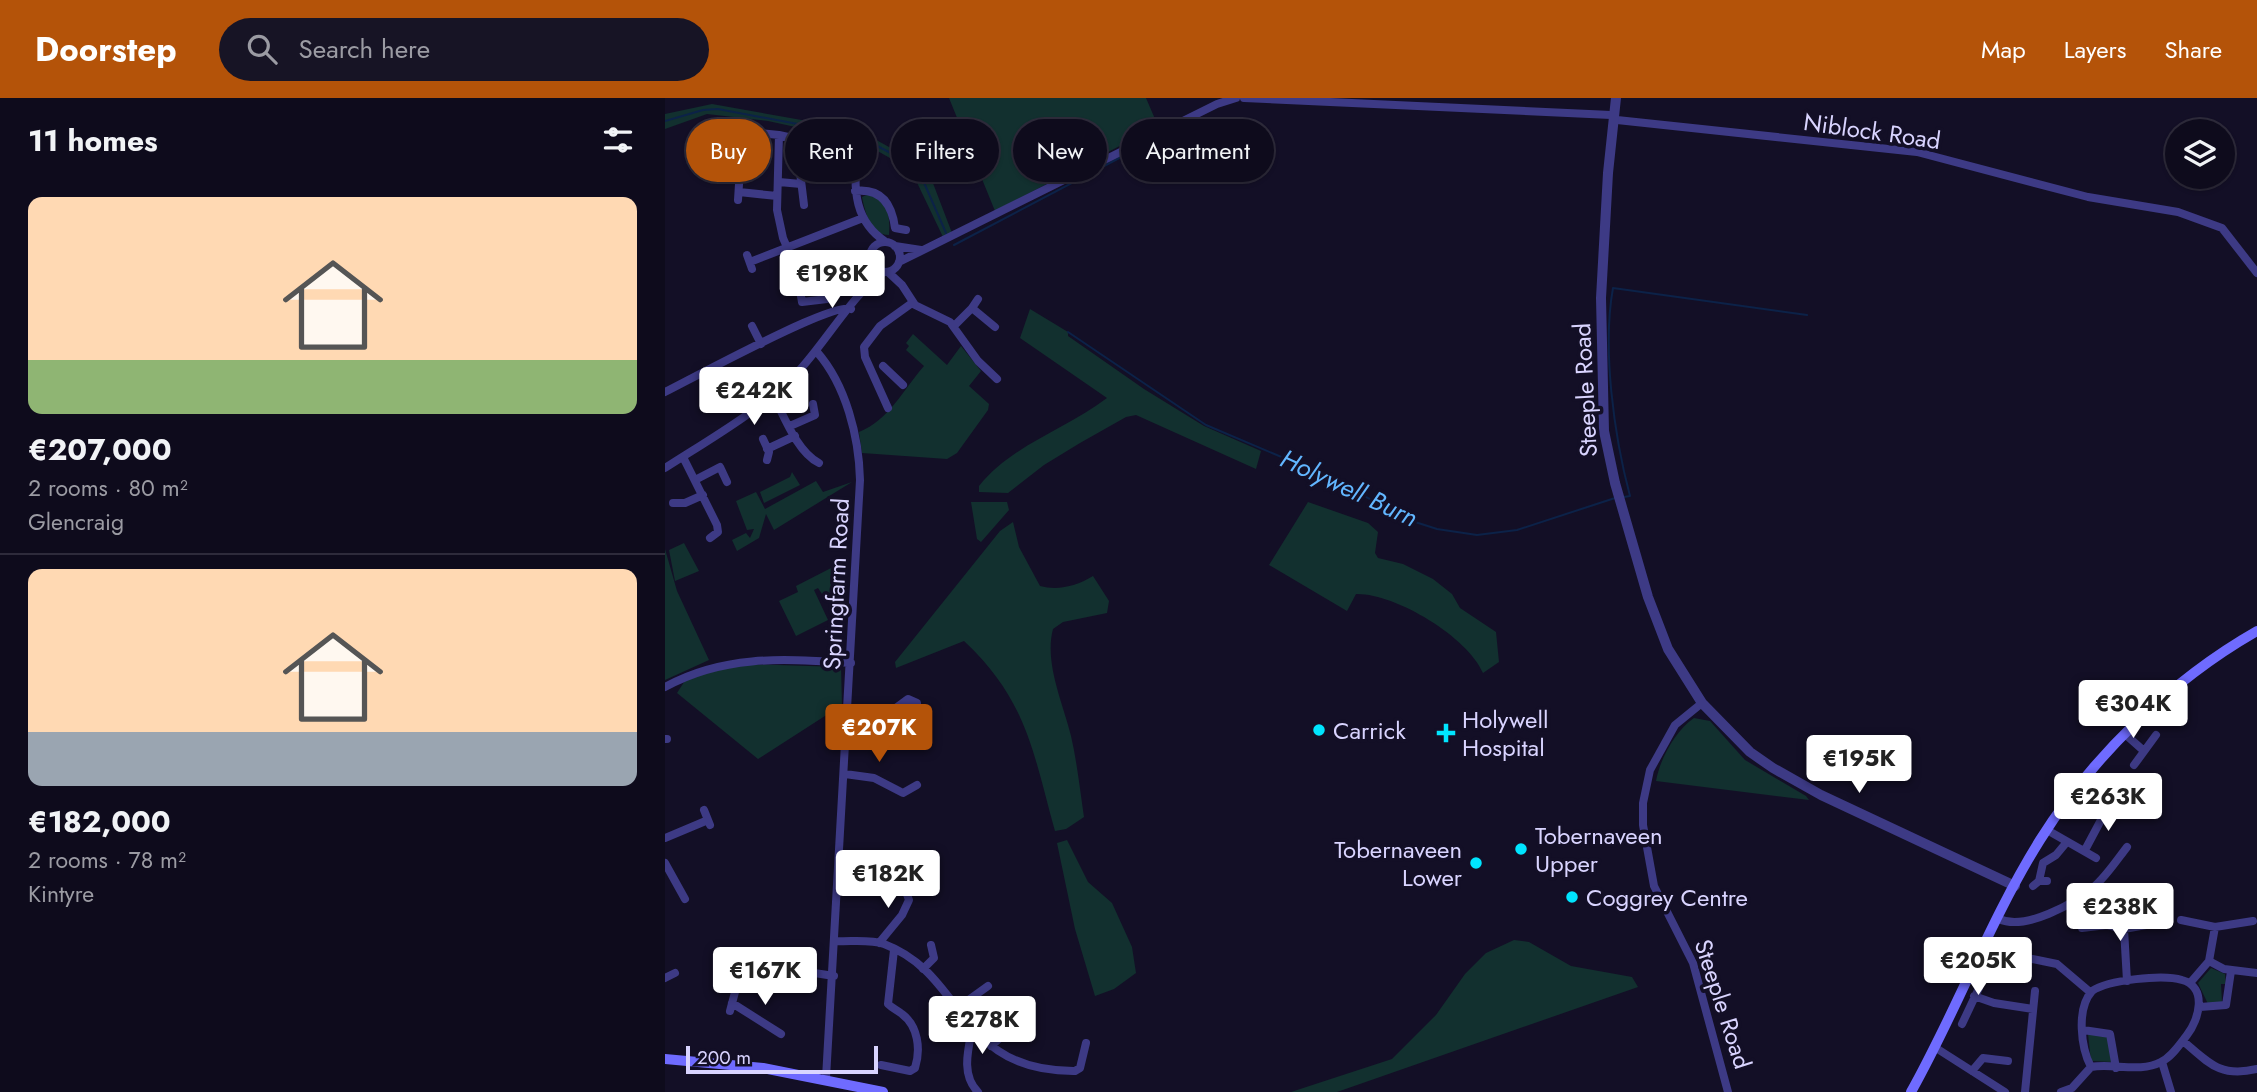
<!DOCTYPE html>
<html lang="en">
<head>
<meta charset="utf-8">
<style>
	:root { --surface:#0e0b1c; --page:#171425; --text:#f1f3f6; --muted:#9b9ba3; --line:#2e2b3b; --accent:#b45309 }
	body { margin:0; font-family:Jost,sans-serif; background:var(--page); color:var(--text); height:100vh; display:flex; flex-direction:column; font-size:26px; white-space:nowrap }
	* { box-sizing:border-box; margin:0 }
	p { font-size:23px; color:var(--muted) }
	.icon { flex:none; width:38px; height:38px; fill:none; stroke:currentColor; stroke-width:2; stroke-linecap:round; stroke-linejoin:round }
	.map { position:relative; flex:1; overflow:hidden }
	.side { display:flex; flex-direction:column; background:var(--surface); width:665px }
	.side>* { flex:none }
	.banner { position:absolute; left:21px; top:21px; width:665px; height:63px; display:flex; gap:14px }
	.tools { position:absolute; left:1500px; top:21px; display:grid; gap:14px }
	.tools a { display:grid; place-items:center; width:70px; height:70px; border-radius:50%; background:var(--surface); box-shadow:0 2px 5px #0004,0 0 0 2px var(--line); font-size:35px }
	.scale { position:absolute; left:21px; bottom:18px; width:192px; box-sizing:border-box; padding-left:7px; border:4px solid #d9d4ff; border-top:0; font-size:19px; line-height:24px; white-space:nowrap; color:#d9d4ff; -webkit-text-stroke:5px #130f26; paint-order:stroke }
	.price { position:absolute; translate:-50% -60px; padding:0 16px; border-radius:7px; background:#fff; color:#222; font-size:23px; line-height:46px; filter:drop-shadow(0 2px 4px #0008) }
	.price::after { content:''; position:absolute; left:50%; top:42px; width:21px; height:16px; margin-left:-10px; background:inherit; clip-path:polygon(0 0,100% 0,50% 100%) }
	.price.on { background:var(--accent); color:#fff }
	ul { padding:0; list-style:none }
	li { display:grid; align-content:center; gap:14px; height:371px; padding:0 28px }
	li+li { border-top:2px solid var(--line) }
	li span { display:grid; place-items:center; height:217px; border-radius:14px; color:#555 }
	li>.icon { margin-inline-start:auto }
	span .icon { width:126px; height:126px; fill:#fffc; stroke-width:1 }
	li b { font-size:30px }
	h2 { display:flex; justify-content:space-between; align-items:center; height:84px; padding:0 28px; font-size:30px }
	.tag { padding:0 24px; border-radius:32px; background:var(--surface); box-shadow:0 2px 5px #0004,0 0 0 2px var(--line); font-size:24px; line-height:63px }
	.tag.on { background:var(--accent); color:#fff }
	header { display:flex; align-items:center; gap:42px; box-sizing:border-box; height:98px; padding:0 35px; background:var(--accent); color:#fff }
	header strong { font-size:33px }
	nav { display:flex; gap:38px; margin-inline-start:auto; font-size:24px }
	.search { width:490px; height:63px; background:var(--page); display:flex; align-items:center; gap:18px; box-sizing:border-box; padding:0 24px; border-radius:38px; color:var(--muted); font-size:26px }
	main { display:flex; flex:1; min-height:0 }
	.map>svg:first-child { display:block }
</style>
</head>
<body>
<header>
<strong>Doorstep</strong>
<div class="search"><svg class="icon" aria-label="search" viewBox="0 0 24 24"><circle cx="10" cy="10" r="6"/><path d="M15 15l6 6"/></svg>Search here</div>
<nav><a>Map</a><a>Layers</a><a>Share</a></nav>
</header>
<main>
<section class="side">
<h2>11 homes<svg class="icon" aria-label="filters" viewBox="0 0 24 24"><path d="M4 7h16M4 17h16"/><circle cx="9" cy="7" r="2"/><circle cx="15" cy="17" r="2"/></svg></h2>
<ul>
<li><span style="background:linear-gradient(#ffd9b3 75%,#8fb573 0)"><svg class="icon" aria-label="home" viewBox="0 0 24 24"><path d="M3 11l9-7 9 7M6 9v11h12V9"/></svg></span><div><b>€207,000</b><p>2 rooms · 80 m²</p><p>Glencraig</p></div></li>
<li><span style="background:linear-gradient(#ffd9b3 75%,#9aa5b1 0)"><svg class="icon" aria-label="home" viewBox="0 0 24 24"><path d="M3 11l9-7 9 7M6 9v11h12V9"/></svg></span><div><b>€182,000</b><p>2 rooms · 78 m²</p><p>Kintyre</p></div></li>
</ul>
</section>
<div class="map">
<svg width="1592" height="994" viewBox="0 0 1592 994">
	<rect width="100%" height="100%" fill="#130f26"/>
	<path fill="#12302f" d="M284,0H481L493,28L330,113Z
		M47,6L193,32L255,66L266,80L287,135L278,139L246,72L195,43L103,23L42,16L0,31V16Z
		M204,96C225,103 225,120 224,137C205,137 200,113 197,99Z
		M365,211L403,234V238L479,291L539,328L596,353L591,371L471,317L461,319L415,345L379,367L343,395L314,394V388C348,346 400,332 442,300L355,240Z
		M248,236L282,267L296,248L316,273L304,288L324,306L323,312L292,355L282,361L197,355L194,334C224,322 238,292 259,268L241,252L244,248L241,245Z
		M127,374L135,387L99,405L95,394L125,379Z
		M151,383L158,394L187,384L109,432L101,416L94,440L72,453L67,442L81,435L85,440L89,431L82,432L71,403L91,394L100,411Z
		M306,404H342L344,412L316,444L312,441Z
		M643,404L703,425L713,434L710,455L713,460L738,466L768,481L787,496L795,510L831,534L834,564L818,575C803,539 730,495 691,496L682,513L604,467Z
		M348,424L354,449L375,488C393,493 412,488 428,478L444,503L442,515L398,524L388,531C379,565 398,605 406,638C412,664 415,692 419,719L401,731L390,733C368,654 362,602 299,543L231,570L230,564L335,433Z
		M19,445L34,473L10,483L4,452Z
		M0,451L12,493L44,562L0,582Z
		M168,469L176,477L174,497L161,502L153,490L149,492L163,522L131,538L114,503L133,494L131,488Z
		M77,566L176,569L177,607L93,661L12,595L21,581Z
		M1029,620L1045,623L1080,662L1141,698L1144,702L991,683C995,661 1010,633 1029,620Z
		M402,742L423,784L447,805L467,849L471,875L449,891L430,898L410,831L392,745Z
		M849,842L864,844L906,868L967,879L973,889L672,994H626L727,961L771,917L800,876L821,855Z
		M1546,870L1560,876L1561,886H1556L1557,904L1543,906L1533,885Z
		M1423,936L1442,937L1447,964L1426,963Z"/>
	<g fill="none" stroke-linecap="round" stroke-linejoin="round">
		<path stroke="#0c2248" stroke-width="2" d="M0,23L38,12L53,11L191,37L245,65L257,80L281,135
			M289,147L498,37
			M403,234L541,327L659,377L747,423L772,431L812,437L852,432L950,400
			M959,399L965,398C949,338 937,250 948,190L1142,217"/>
		<path stroke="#3d3a85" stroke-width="8" d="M579,0L946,17L952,22L1252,54L1423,99L1513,114L1557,130L1592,175
			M114,37L112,112L118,140L131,170L137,204L162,201L174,181
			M60,41L63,32L114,37L187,53L192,59C188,92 190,124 221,144
			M135,74L139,107
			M114,84L136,86
			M190,93C216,90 227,106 230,130L241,132
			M74,94L112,98
			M73,102L74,86
			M205 159a15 15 0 1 1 30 0a15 15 0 1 1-30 0Z
			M230,148L256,152
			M82,157L87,171
			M85,164L198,120
			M234,164L552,6L571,0
			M223,174L237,187L250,207L285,224L313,263L332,281
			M172,187L182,191
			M307,210L313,201
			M87,228L96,246
			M289,228L307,210L330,229
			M152,254C181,287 194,339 195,382L161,980
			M218,268L238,287
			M0,294C26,281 169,203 186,211
			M108,297C119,318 132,354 154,365
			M223,310L200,259L199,249L215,228L247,205
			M125,328L150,317L148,306
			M98,341L104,354L102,362
			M102,351L130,338
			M18,359L52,427L53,434L45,440
			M0,370C45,341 93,314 131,276C159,247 189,194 219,174
			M30,382L55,369L62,384
			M8,405H20L38,397
			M0,589C60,556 119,561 186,565
			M1037,605L1010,627L985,672L978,705V727L989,788L1028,865L1063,994
			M182,621L213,623L243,601L252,605L253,624
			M233,624H260
			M1461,637L1479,653
			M0,641H2
			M1469,667L1491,637
			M180,676L209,680L238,695L252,687
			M39,712L45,727
			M1382,732L1431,760
			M0,740L43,722
			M1420,752L1444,707
			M0,765L20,801
			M1374,783L1378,765L1391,757L1401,745
			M1368,788L1374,783H1382
			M1334,821C1360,833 1409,806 1430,788C1442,777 1452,762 1462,749
			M1516,822L1550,829L1588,823
			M1417,830L1442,827L1459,831L1492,825
			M1459,831L1462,883
			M170,843C185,844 205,841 219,846C302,877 291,974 410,973L415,970L421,945
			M214,845L237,817L244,802L232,769L224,768
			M1333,854L1392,866L1425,894
			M1544,863L1559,871L1592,875
			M258,871L269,860L266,847
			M0,880L10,875
			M1525,885L1544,863L1550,829
			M1309,898L1329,905L1368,911
			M67,905L116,936
			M1535,909L1561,907L1566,873
			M291,911L323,888
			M65,913L74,879L90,866L169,878
			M1297,926L1314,890
			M307,932C303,952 296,977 313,994
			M1418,932L1445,936L1451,970
			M1518,943C1544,965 1555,980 1592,971
			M326,948L347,929
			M1271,950L1340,994
			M1497,964L1506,994
			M216,967L245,973L250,970C256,951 253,928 237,916C232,912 227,910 223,906L229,852
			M1307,973L1318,960L1343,963
			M1360,994L1370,893
			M1396,994L1407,990L1426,969C1448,965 1475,975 1496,964C1507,959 1515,946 1522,937C1534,922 1543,889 1517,882C1498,876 1443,882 1427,893C1411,911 1416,950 1426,969"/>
		<path stroke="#3d3a85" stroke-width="10" d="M951,0L943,75L936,200L939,333L950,385L983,499L1003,551L1037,605L1085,654L1108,670L1156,697L1350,788"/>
		<path stroke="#6f6bff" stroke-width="10" d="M0,961L98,970L218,994
			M1246,994C1292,912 1325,822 1375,742C1427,659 1506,582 1592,533"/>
	</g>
	<g fill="#00e5ff" stroke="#130f26" stroke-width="2.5">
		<circle cx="654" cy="632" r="7"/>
		<path d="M777.5 624.5h7v7h7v7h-7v7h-7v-7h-7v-7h7z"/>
		<circle cx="856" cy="751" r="7"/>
		<circle cx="811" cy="765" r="7"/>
		<circle cx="907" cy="799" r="7"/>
	</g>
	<g text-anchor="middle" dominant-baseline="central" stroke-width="7" stroke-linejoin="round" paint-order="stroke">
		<g font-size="24" fill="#d9d4ff" stroke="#130f26">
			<text transform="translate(1207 33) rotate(8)">Niblock Road</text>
			<text transform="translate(920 292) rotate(-93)">Steeple Road</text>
			<text transform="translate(171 486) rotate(-87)">Springfarm Road</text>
			<text transform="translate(1058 906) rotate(72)">Steeple Road</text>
		</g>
		<g font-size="24" fill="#d9d4ff" stroke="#130f26" text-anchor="start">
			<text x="797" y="621">Holywell<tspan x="797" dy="28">Hospital</tspan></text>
			<text x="668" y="632">Carrick</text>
			<text x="870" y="737">Tobernaveen<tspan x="870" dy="28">Upper</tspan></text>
			<text x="797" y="751" text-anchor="end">Tobernaveen<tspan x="797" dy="28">Lower</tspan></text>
			<text x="921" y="799">Coggrey Centre</text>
		</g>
		<g font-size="26" font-style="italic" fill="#62b6ff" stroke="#130f26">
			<text transform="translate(684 390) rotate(25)">Holywell Burn</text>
		</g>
	</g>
</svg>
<div class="tools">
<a><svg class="icon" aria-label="layers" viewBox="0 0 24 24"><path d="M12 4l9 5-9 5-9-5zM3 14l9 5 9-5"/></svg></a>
</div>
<div class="scale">200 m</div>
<b class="price" style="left:167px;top:212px">€198K</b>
<b class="price" style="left:89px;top:329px">€242K</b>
<b class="price" style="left:1468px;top:642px">€304K</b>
<b class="price on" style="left:214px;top:666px">€207K</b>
<b class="price" style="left:1194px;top:697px">€195K</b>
<b class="price" style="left:1443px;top:735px">€263K</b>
<b class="price" style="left:223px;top:812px">€182K</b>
<b class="price" style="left:1455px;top:845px">€238K</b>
<b class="price" style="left:1313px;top:899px">€205K</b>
<b class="price" style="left:100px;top:909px">€167K</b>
<b class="price" style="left:317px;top:958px">€278K</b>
<div class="banner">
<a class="tag on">Buy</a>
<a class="tag">Rent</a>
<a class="tag">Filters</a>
<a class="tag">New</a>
<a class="tag">Apartment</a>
</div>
</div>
</main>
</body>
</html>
